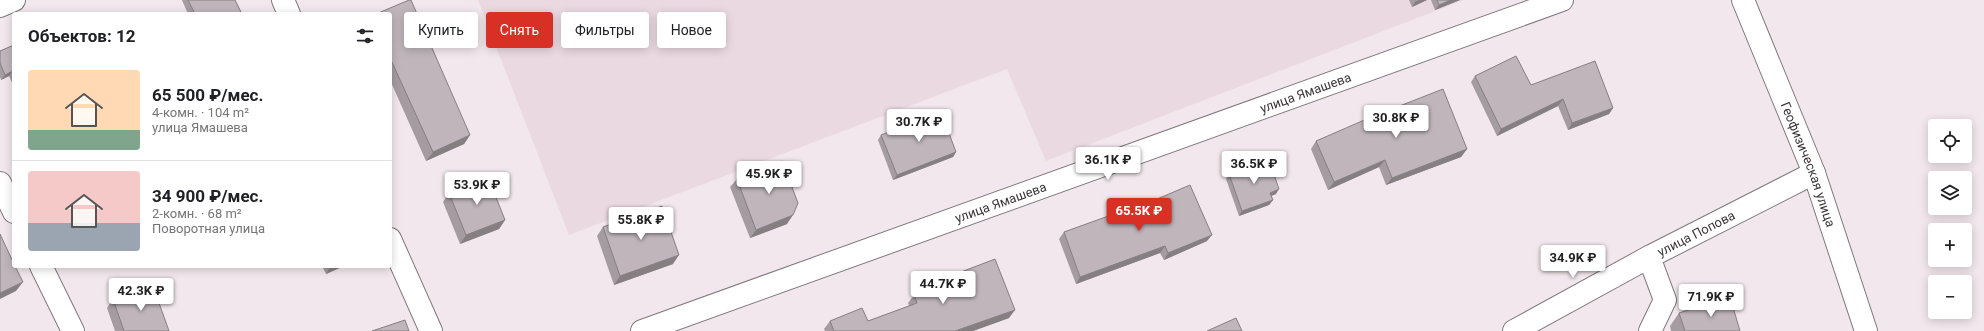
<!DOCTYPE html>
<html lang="ru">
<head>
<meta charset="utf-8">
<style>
	:root { --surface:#fff; --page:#f6f6f6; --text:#202124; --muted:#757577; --line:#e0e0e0; --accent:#d93025 }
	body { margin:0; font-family:Roboto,sans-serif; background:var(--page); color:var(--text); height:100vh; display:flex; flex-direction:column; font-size:15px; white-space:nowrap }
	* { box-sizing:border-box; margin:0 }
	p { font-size:13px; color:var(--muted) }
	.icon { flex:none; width:22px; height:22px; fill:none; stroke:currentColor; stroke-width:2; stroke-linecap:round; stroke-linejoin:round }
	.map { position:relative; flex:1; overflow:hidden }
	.side { position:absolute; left:12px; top:12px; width:380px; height:256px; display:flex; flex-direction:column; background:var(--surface); border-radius:4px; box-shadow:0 2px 10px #0003 }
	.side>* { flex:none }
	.top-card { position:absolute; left:404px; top:12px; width:380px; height:36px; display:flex; gap:8px }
	.buttons { position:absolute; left:1928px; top:119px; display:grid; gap:8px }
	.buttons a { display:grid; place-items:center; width:44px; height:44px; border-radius:4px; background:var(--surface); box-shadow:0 2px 10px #0003; font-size:20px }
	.price { position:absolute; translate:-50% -34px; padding:0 9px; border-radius:4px; background:#fff; color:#222; font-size:13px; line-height:26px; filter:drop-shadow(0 1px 2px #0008) }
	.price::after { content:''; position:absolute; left:50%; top:24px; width:12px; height:9px; margin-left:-6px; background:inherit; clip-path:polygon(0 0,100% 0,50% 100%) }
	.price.current { background:var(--accent); color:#fff }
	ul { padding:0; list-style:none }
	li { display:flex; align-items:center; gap:12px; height:100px; padding:0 16px }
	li+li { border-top:1px solid var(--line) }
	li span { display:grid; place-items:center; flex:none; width:112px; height:80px; border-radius:4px; color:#555 }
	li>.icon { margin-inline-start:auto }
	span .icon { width:48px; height:48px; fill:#fffc; stroke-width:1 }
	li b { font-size:17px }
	h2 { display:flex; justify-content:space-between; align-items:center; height:48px; padding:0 16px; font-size:17px }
	.chip { padding:0 14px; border-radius:4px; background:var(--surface); box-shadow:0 2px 10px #0003; font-size:14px; line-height:36px }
	.chip.current { background:var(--accent); color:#fff }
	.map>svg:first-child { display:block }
</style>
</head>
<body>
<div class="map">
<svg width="1984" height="331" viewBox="0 0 1984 331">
	<rect width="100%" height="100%" fill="#f2e7ec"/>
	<path fill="#ebd9e1" d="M478,0H1464L1046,161L1007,69L569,235Z"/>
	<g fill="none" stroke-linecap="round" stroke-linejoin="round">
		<g stroke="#81787c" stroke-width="24">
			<g id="minor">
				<path d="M283,0L289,14"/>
				<path d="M0,6L14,0"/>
				<path d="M0,183L14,212"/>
				<path d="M390,239L431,331"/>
				<path d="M41,266L73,331"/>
				<path id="s1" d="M642,331L1562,0"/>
				<path d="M1514,331L1649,257"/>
				<path id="s2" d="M1650,331L1665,300L1649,257L1814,173"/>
			</g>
		</g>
		<g stroke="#81787c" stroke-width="24">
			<g id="major">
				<path id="s3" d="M1743,0L1814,173L1866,331"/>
			</g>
		</g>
		<use href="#minor" stroke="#fff" stroke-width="22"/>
		<use href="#major" stroke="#fff" stroke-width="22"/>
	</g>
	<path fill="#a49ca0" d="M182,0H235L242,14H188Z
		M1409,0H1427L1412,7Z
		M1431,0H1460L1435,10Z
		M390,14L470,135L464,144L426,161L390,80Z
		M14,45V87L9,76L1,80L0,77V51Z
		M1475,76L1531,85L1613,108L1609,114L1568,130L1558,106L1497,136L1471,82Z
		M881,135L956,152L953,157L893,180L878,140Z
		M1316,141L1467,149L1461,157L1386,185L1379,167L1328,190L1311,149Z
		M1229,174L1276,194L1271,196L1273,200L1269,205L1239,216L1226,179Z
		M737,179L787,224L750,238L730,187Z
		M449,193L505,220L499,229L460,244L443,202Z
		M1115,217L1207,241L1164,260L1160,253L1076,284L1059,239L1064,232Z
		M603,227L673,264L614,285L597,236Z
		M322,266H344L326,274Z
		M948,277L1009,318L973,331H825L824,329L830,321H868L909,306L908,303L914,295L942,284Z
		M113,299L169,331H115L107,308Z
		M1679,313L1740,331H1671L1670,326Z"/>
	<path fill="#867f82" d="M1419,0H1427L1412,7L1415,2Z
		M1451,0H1460L1435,10L1439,5Z
		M13,71L9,76L1,80L5,75Z
		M1563,99L1558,106L1497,136L1501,129Z
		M1613,108L1609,114L1568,130L1572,123Z
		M470,135L464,144L426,161L433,152Z
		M1467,149L1461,157L1386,185L1392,178Z
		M956,152L953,157L893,180L897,175Z
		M1385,160L1379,167L1328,190L1334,182Z
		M1279,189L1276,194L1266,198L1270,193Z
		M1273,200L1269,205L1239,216L1242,211Z
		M793,215L787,224L750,238L756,230Z
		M505,220L499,229L460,244L466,235Z
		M1212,235L1207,241L1164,260L1168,253Z
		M1165,246L1160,253L1076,284L1080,277Z
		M679,255L673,264L614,285L620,276Z
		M336,266H344L326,274L329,269Z
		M23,282L16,291L0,299V293Z
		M1015,310L1009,318L973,331H955Z"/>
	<path fill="#bfb5ba" stroke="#867f82" d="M188,0H235L242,14H195Z
		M409,0H411L470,135L433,152L390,58V14H376Z
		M1437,0H1451L1439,5Z
		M14,45V74L13,71L5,75L0,63V51Z
		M1516,56L1531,85L1595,61L1613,108L1572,123L1563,99L1501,129L1475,76Z
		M1443,89L1467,149L1392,178L1385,160L1334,182L1316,141L1369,118Z
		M941,112L956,152L897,175L881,135Z
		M1269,160L1279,189L1270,193L1273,200L1242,211L1229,174Z
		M782,161L798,203L793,215L756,230L737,179Z
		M488,177L505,220L466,235L449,193Z
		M1190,185L1212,235L1168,253L1165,246L1080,277L1064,232L1114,214L1115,217Z
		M662,206L679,255L620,276L603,227Z
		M0,234L14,264V266H15L23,282L0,293Z
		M995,259L1015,310L955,331H834L830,321L862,308L868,321L917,303L914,295L949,281L948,277Z
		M328,266H336L329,269Z
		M153,286L169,331H124L113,299Z
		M1730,297L1740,331H1685L1679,313Z
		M1236,318L1242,331H1207Z
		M405,320L409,331H372Z"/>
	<g text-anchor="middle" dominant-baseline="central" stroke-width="3.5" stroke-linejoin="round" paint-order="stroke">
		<g font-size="13" fill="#3a3638" stroke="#f2e7ec">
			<text stroke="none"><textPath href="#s1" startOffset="705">улица Ямашева</textPath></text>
			<text stroke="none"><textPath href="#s3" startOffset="177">Геофизическая улица</textPath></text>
			<text stroke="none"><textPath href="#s1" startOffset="381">улица Ямашева</textPath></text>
			<text stroke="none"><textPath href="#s2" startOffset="133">улица Попова</textPath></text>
		</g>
	</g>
</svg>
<div class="buttons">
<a><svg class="icon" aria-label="locate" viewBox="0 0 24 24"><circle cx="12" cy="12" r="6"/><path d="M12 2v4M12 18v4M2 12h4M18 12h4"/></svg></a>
<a><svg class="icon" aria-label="layers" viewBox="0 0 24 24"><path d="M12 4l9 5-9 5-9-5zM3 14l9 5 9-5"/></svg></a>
<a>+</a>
<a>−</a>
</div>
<b class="price" style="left:1396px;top:139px">30.8K ₽</b>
<b class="price" style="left:919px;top:143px">30.7K ₽</b>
<b class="price" style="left:1108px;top:181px">36.1K ₽</b>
<b class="price" style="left:1254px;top:185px">36.5K ₽</b>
<b class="price" style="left:769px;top:195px">45.9K ₽</b>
<b class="price" style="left:477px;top:206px">53.9K ₽</b>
<b class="price current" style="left:1139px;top:232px">65.5K ₽</b>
<b class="price" style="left:641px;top:241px">55.8K ₽</b>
<b class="price" style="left:1573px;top:279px">34.9K ₽</b>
<b class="price" style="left:943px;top:305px">44.7K ₽</b>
<b class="price" style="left:141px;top:312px">42.3K ₽</b>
<b class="price" style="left:1711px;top:318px">71.9K ₽</b>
<div class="top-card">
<a class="chip">Купить</a>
<a class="chip current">Снять</a>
<a class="chip">Фильтры</a>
<a class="chip">Новое</a>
</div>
<section class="side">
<h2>Объектов: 12<svg class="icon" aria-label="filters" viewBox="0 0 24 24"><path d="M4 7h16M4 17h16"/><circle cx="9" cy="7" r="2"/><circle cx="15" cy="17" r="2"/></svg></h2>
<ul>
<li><span style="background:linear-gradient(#ffd9b3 75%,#7fa58c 0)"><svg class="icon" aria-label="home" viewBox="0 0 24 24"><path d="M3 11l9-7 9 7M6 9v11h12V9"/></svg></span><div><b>65 500 ₽/мес.</b><p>4-комн. · 104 m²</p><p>улица Ямашева</p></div></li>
<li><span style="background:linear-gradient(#f6c9c9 65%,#9aa5b1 0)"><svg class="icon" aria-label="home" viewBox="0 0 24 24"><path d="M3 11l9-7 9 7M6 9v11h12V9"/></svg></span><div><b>34 900 ₽/мес.</b><p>2-комн. · 68 m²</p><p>Поворотная улица</p></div></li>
</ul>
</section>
</div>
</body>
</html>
